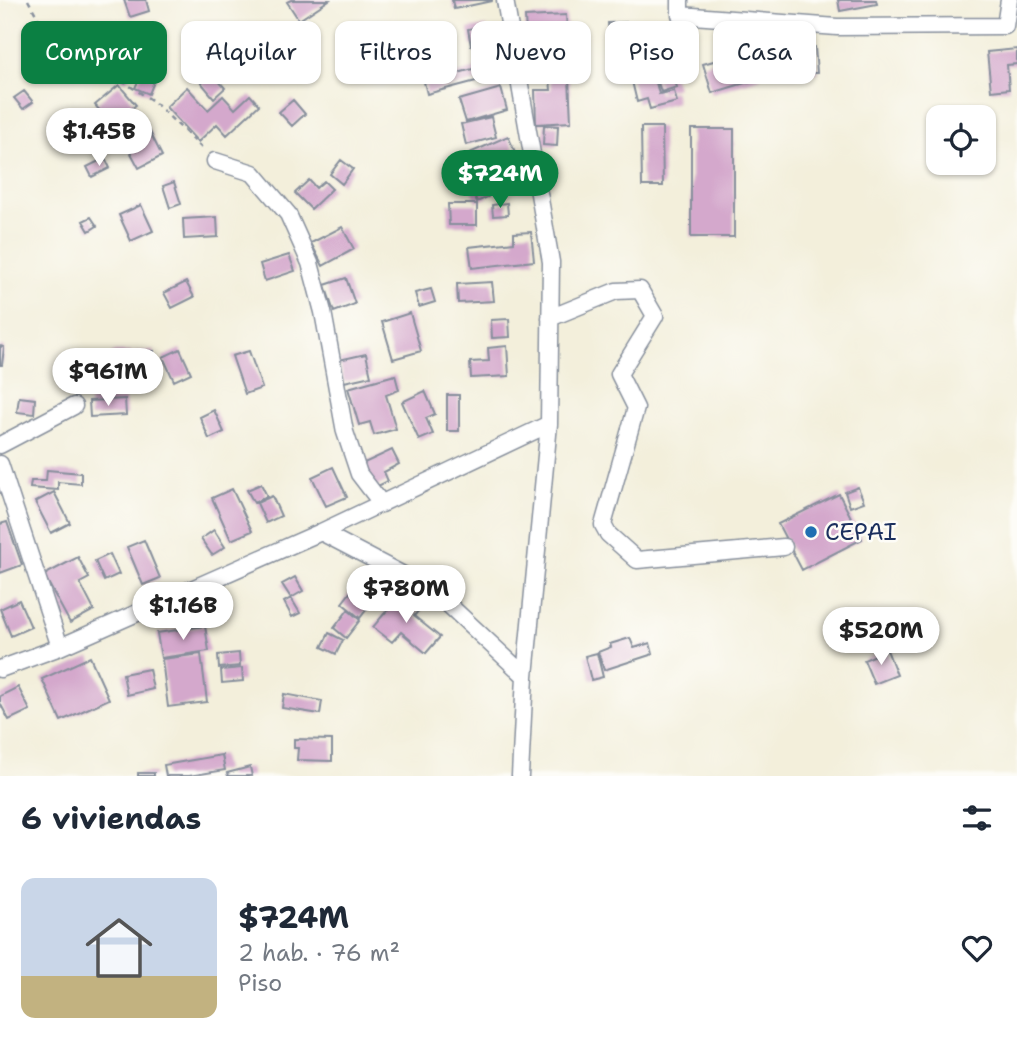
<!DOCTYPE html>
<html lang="es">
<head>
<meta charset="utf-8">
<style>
	:root { --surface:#fff; --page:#f2f2f3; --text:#1f2937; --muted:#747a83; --accent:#0b8043 }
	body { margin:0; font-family:"Shantell Sans",sans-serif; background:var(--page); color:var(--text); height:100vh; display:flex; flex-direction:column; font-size:26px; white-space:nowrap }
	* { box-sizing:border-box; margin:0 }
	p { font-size:23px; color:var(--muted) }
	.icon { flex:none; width:38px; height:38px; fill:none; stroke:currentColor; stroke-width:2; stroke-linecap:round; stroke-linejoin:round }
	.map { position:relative; height:776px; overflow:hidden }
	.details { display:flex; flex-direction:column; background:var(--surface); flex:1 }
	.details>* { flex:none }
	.guide { position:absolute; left:21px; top:21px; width:976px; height:63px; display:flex; gap:14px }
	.buttons { position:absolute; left:926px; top:105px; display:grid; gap:14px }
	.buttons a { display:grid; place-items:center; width:70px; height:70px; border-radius:14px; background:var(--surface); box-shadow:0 2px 5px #0004; font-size:35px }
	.price { position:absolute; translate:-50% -60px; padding:0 16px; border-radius:24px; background:#fff; color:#222; font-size:23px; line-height:46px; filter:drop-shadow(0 2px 4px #0008) }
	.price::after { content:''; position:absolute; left:50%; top:42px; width:21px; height:16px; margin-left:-10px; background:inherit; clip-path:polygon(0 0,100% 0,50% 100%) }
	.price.selected { background:var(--accent); color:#fff }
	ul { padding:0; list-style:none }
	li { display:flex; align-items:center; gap:21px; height:175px; padding:0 21px }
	li span { display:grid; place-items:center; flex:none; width:196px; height:140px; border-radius:14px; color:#555 }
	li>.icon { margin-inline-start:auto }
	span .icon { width:84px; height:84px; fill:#fffc; stroke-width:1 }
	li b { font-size:30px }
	h2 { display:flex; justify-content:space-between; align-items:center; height:84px; padding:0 21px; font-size:30px }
	.pill { padding:0 24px; border-radius:14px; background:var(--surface); box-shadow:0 2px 5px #0004; font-size:24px; line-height:63px }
	.pill.selected { background:var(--accent); color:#fff }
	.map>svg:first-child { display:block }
</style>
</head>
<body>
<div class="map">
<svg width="1017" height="776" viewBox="0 0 1017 776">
	<rect width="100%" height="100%" fill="#fdfcf7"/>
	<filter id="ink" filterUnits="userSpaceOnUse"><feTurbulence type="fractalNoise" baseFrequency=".0143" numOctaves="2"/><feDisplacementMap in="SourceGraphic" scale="14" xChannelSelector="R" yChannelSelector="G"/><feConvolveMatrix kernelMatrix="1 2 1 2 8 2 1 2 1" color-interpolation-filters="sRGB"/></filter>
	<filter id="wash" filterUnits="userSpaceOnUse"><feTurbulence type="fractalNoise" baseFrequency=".00686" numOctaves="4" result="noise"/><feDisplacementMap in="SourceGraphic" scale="28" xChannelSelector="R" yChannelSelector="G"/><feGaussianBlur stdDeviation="1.57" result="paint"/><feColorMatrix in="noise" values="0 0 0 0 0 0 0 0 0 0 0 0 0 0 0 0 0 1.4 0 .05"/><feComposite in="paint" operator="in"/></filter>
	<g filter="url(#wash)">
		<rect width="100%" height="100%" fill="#f3efdb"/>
		<g id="blocks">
			<path fill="#d4a8cc" d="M124,0H146L149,11L130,17Z
				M291,0H329L299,20L287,2Z
				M452,0H492V1L454,9Z
				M838,0H876L877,4L840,11Z
				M566,15L567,30L526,32L525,17Z
				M636,22L637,37L609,39L608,23Z
				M486,26L488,44L471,46L468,29Z
				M396,28L403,40L386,49L380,37Z
				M577,29L581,50L536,58L532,36Z
				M815,47L817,73H806L805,48Z
				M1017,49V64L1007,65L1009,89L991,91L987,52Z
				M753,50L761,78L712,93L703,64Z
				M129,54L140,61L126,81L115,73Z
				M651,63L659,94L674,91L677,102L650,109L647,99L637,102L629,69Z
				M488,65L491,77L427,94L424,82Z
				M145,66L158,72L149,94L135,88Z
				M670,68L677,87L661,92L655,73Z
				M209,70L225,88L214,98L198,79Z
				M569,78L571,122L536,124L535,90H551L550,79Z
				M119,85L136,105L112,125L95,105Z
				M187,87L208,110L223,96L235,109L250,95L259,105L227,135L217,124L198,142L166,107Z
				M501,88L507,110L466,122L459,100Z
				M24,91L33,102L23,109L14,98Z
				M293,100L305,114L292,126L279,112Z
				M491,117L496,137L466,145L461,124Z
				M544,125L558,126L557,146L543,145Z
				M641,127H662L663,186H642Z
				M691,129H734V237H691Z
				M149,130L162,156L139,168L125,142Z
				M508,136L515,152L461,176L454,160Z
				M510,156L520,179L487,193L488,197L477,202L466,176Z
				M105,158L110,168L92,177L87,167Z
				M341,160L353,169L342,184L330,174Z
				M309,180L316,188L324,181L332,189L311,209L295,193Z
				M174,182L181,204L170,208L163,186Z
				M507,203L508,215L493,216L492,205Z
				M448,204H477V225H449Z
				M141,205L153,231L131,241L119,215Z
				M91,217L97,226L89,231L83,221Z
				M217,217L218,237L184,239L183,219Z
				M342,227L354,249L323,266L311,243Z
				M531,232L534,261L472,268L469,247L514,242V233Z
				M289,255L295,271L265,281L260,264Z
				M346,278L355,304L334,312L325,285Z
				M186,282L194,297L172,308L164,293Z
				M492,282L494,301L458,303L457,284Z
				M431,289L435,302L419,307L415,293Z
				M410,313L421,351L393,359L382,322Z
				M509,319L510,337L492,338L491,320Z
				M0,346L4,347L2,365H0Z
				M507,346L509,376L471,378L470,362L489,361L488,348Z
				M180,349L191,373L174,381L163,357Z
				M135,351H154V378L135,379Z
				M249,351L262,388L245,394L232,356Z
				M112,352H132V378H112Z
				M366,354L371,376L344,382L339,360Z
				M65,359L91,360L90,386L64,384Z
				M395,375L399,390L386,395L396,429L374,435L370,422L359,425L348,388Z
				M425,391L435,414L426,418L433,434L419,440L402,402Z
				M447,395H459V431H447Z
				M19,397L35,399L34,414L17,412Z
				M125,399L126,415L90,417L89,401Z
				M214,410L224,432L209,439L200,417Z
				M392,450L399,464L384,472L388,481L374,488L362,464Z
				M333,467L347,497L326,506L312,477Z
				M47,470L81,473V484L58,482V490L30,488L31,481H46Z
				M261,484L267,496L254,503L247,490Z
				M858,487L864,502L850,507L845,492Z
				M232,489L252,531L231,540L212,498Z
				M54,492L70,523L51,533L35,502Z
				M839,494L862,539L802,570L778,524Z
				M272,496L281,516L266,523L257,503Z
				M7,522L22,565L0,573V524Z
				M214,530L225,547L212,555L201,539Z
				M144,540L160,578L143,585L127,547Z
				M110,554L119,574L104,581L95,561Z
				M78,557L89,578L80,583L94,610L70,623L44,575Z
				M295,577L303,591L291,598L300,613L292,617L284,602L291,598L282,584Z
				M360,580L378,594L360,618L342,603Z
				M401,594L419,610L414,616L440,637L426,653L401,632L392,642L373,627Z
				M19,600L31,627L11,636L0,609Z
				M348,610L360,620L346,638L334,628Z
				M205,626L209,651L161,658L157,633Z
				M329,633L343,640L336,654L322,647Z
				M630,638L634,648L650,643L653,654L604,670L598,652L611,647L610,644Z
				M887,650L897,675L874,684L864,660Z
				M239,653L240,666L219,668L218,655Z
				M597,653L603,677L591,680L585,656Z
				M201,654L207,702L168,707L162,659Z
				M90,657L109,699L61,721L42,679Z
				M242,668L243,681L222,683L221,670Z
				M149,669L153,689L127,695L123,674Z
				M18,687L30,710L9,720L0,703V696Z
				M284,694L322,701L320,714L282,708Z
				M294,739L332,740V761L297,760L298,748H294Z
				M222,755L225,770L189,776H166L164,765Z
				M250,767L252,776H228L227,773Z
				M138,773H154V776H138Z"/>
		</g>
	</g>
	<g filter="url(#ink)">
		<use href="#blocks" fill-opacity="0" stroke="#878f9c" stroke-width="2"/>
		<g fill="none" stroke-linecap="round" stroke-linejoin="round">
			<g stroke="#878f9c" stroke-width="19">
				<path id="minor" d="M505,0L551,262L549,424L525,676L520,776
					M680,0V15L837,27L1005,26L1009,0
					M215,161L253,173L288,214L310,263L323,312L345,432L359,474L382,504
					M550,318L616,291L640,290L655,316L619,374L636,408L603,525L608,534L637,560L784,547
					M0,445L74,406
					M0,464L60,647
					M321,532L434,591L525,676
					M0,669L60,647L321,532L549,424"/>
			</g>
			<path stroke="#878f9c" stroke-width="2.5" stroke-dasharray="5 5" stroke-linecap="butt" d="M28,0L56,50L119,79L153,101L204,150"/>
			<use href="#minor" stroke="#fff" stroke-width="16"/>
		</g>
	</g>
	<circle fill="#1f6fb2" stroke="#fdfcf7" stroke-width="2.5" cx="811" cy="532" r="7"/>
	<g text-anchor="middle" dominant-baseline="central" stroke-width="5" stroke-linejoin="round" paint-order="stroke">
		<g font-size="24" fill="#1b2f5e" stroke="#fdfcf7" text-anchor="start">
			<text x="825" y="532">CEPAI</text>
		</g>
	</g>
</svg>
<div class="buttons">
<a><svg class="icon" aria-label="locate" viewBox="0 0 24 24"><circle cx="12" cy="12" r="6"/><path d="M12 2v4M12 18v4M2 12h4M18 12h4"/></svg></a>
</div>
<b class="price" style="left:99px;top:168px">$1.45B</b>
<b class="price selected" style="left:500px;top:210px">$724M</b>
<b class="price" style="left:108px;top:408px">$961M</b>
<b class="price" style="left:406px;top:625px">$780M</b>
<b class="price" style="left:183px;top:642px">$1.16B</b>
<b class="price" style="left:881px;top:667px">$520M</b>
<div class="guide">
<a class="pill selected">Comprar</a>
<a class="pill">Alquilar</a>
<a class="pill">Filtros</a>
<a class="pill">Nuevo</a>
<a class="pill">Piso</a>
<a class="pill">Casa</a>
</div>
</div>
<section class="details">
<h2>6 viviendas<svg class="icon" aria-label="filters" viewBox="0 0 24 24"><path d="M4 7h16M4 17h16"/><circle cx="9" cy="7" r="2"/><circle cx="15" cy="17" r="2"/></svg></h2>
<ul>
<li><span style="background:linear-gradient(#c9d6e8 70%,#c2b280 0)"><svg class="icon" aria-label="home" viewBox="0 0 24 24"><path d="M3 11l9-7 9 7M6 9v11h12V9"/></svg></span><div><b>$724M</b><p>2 hab. · 76 m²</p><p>Piso</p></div><svg class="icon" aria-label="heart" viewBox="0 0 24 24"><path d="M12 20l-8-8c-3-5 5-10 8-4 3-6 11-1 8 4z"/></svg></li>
</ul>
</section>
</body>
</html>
